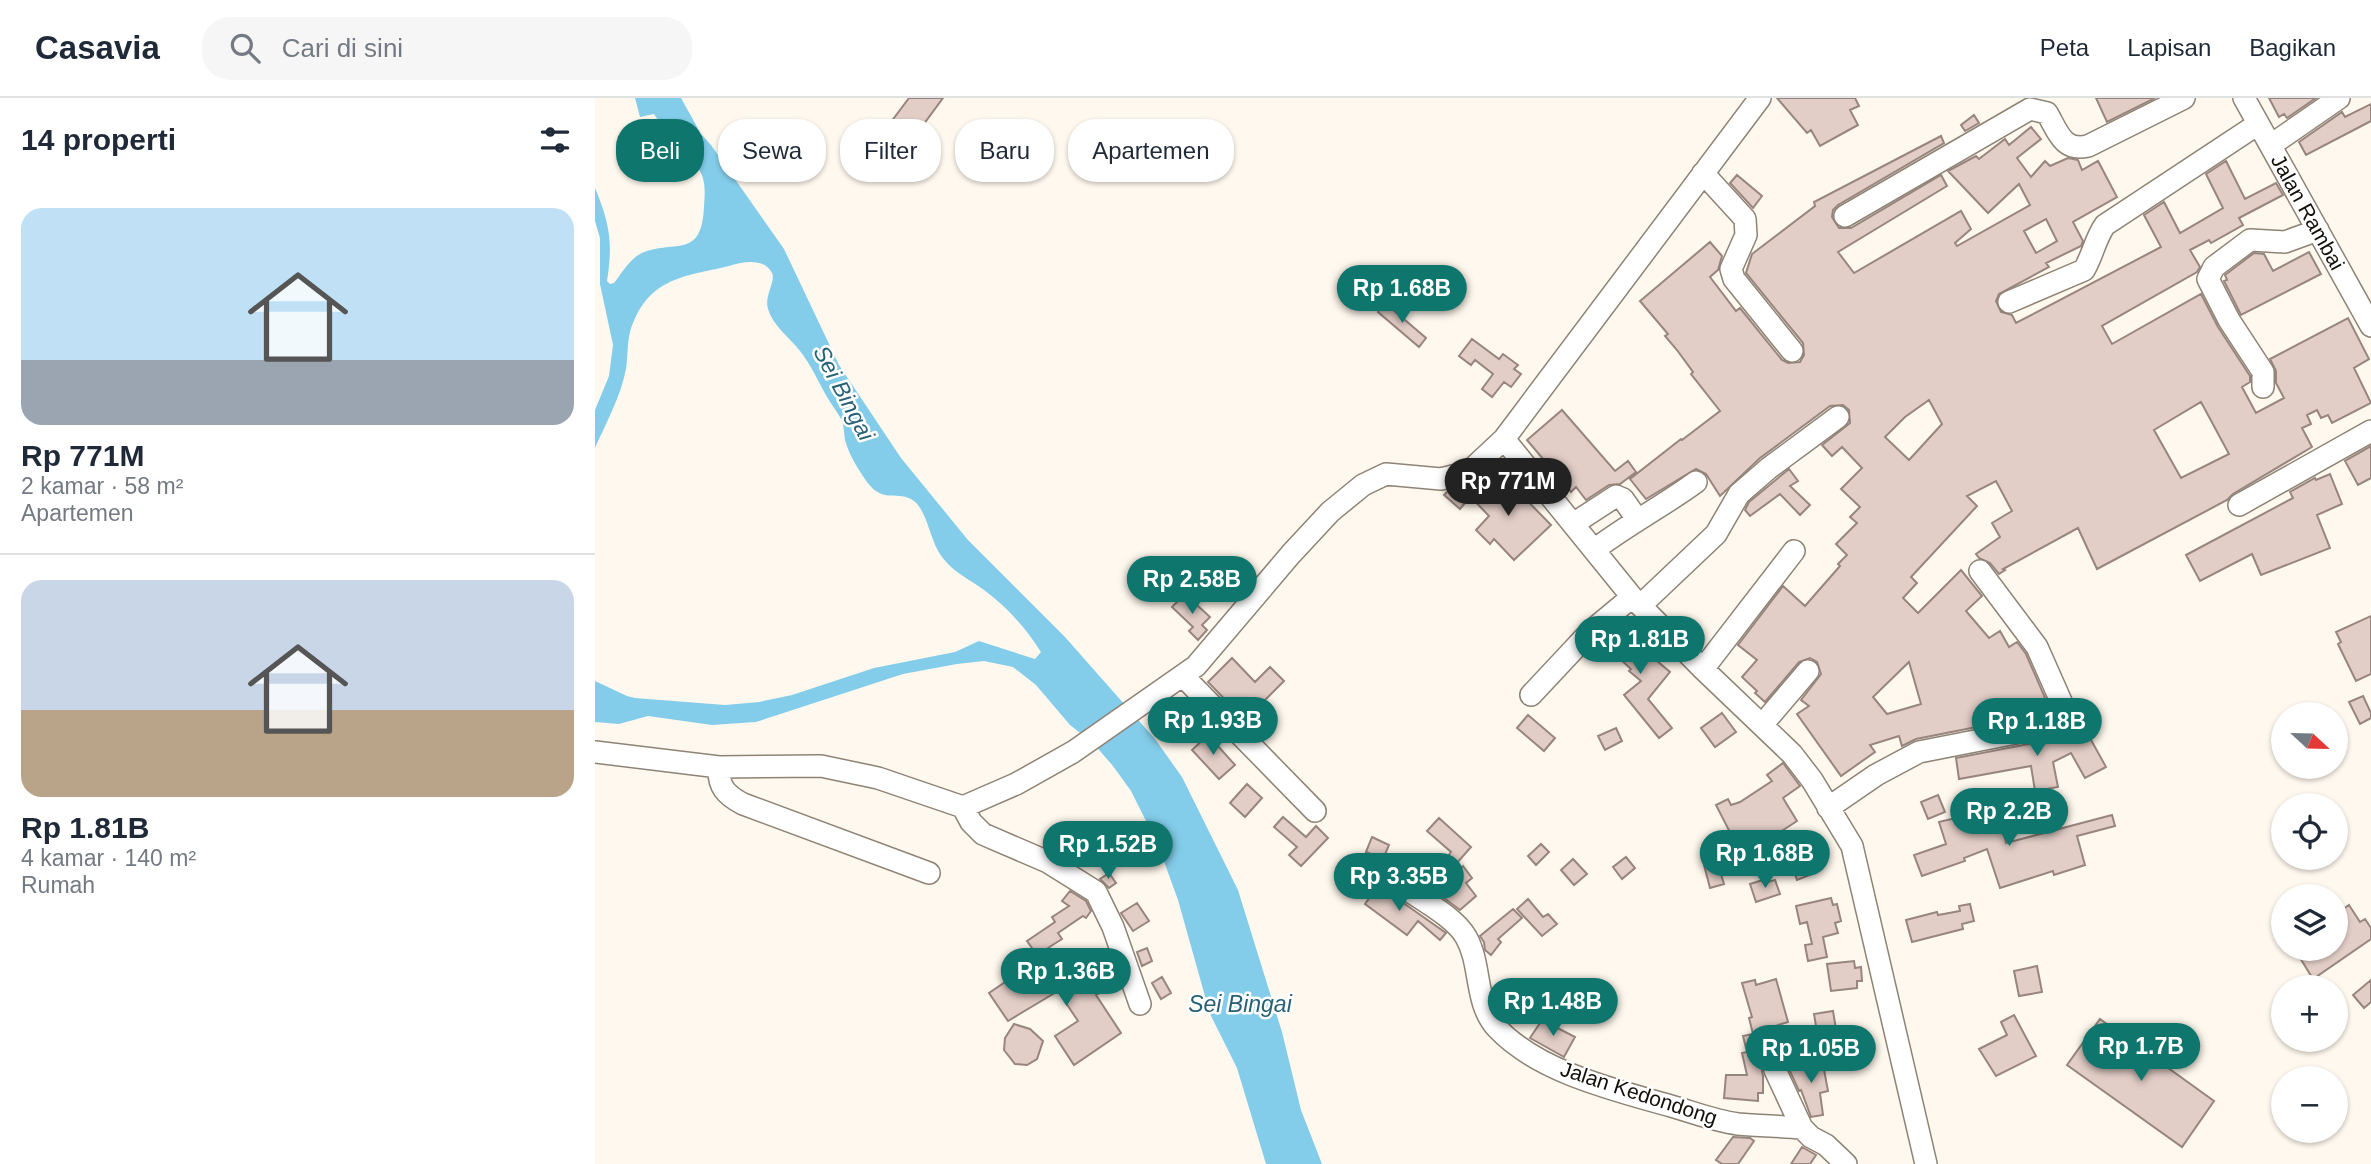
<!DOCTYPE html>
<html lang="id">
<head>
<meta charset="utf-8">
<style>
	:root { --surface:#fff; --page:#f6f6f7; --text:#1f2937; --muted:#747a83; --line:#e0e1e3; --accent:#0f766e }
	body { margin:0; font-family:Helvetica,sans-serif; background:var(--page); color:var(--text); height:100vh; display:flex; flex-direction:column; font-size:26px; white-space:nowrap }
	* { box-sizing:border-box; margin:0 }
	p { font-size:23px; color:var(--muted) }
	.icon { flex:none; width:38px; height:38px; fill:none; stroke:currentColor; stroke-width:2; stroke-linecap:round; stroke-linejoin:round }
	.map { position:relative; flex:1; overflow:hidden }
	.details { display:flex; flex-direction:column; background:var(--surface); width:595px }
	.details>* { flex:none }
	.banner { position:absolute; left:21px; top:21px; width:665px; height:63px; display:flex; gap:14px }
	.needle { width:46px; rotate:112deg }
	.buttons { position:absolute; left:1676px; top:604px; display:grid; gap:14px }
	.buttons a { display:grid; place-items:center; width:77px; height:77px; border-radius:50%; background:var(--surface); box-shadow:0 2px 5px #0004; font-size:35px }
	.price { position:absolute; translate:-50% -60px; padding:0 16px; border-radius:24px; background:var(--accent); color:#fff; font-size:23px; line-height:46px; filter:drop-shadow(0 2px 4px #0008) }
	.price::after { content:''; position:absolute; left:50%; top:42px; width:21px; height:16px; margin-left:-10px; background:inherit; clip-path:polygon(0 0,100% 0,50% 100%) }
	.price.active { background:#222; color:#fff }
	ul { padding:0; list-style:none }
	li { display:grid; align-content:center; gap:14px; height:371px; padding:0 21px }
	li+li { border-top:2px solid var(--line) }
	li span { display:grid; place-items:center; height:217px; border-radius:21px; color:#555 }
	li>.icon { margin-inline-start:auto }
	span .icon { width:126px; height:126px; fill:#fffc; stroke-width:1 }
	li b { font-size:30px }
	h2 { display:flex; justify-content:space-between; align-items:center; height:84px; padding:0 21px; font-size:30px }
	.pill { padding:0 24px; border-radius:28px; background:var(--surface); box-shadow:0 2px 5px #0004; font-size:24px; line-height:63px }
	.pill.active { background:var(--accent); color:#fff }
	header { display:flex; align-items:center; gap:42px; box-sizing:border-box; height:98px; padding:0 35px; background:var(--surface); border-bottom:2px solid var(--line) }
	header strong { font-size:33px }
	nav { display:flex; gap:38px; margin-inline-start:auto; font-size:24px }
	.search { width:490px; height:63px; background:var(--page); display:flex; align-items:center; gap:18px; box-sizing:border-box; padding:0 24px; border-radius:28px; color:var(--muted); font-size:26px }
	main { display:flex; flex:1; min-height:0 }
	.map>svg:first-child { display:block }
</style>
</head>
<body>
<header>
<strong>Casavia</strong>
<div class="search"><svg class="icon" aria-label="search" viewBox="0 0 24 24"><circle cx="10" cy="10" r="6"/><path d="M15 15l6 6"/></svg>Cari di sini</div>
<nav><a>Peta</a><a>Lapisan</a><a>Bagikan</a></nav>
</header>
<main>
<section class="details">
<h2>14 properti<svg class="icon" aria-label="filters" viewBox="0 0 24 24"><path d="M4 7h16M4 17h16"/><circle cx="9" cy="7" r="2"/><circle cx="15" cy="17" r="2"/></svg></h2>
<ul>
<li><span style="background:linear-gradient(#bfe0f5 70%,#9aa5b1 0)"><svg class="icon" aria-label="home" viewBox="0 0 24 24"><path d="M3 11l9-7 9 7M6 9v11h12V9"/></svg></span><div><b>Rp 771M</b><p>2 kamar · 58 m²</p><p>Apartemen</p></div></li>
<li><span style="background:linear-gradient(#c9d6e8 60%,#b9a48a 0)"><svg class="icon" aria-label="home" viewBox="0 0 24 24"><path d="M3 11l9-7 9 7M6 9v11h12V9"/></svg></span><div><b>Rp 1.81B</b><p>4 kamar · 140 m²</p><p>Rumah</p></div></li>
</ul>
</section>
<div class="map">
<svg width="1776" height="1066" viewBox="0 0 1776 1066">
	<rect width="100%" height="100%" fill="#fff8ee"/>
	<path fill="#83cdea" d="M40,0H86L106,36L116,47L189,151L244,267L306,360L373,442L470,539L560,641L587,679L643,792L687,934L706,1012L727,1066H671L642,970L615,916L583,802L563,747L536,693L518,668L498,645L475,627L441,587L418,569L389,563L362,566L308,576L161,624L117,627L53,618L24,626L0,624V583L32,598L40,600L130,607L164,604L197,597L279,570L360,554L384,543L440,561L446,554C431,530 411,508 389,492C374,481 358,474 347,459C335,444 333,414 319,403C303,391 289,407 272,384C263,371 254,357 250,342C249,335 249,327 246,321C242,313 236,306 232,299C223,283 216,267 205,253C194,239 178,228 173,211C169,198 181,183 177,175C169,159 147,164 134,168C87,179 52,180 35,234C32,246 33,259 31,271C26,298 11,325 0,350V312L14,278L18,247L5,186V140L0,123V90C15,126 18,145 12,183L15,186L19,185C27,175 34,162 45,156C77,140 107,164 109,108C110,95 111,83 104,71C99,63 89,60 83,53C74,42 67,28 59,16L45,19Z"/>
	<path fill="#e3cec7" stroke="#97857e" stroke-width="2" fill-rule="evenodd" d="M314,0H348L303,61L281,44Z
		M1182,0H1260L1264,8L1255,12L1263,27L1225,48L1216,32L1212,35Z
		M1501,0H1560L1512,24Z
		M1674,0H1721L1692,20L1689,16L1684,19Z
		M1776,6V23L1711,57L1704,44L1747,14L1750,19Z
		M1379,17L1384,25L1370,33L1366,27Z
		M1436,29L1446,41L1422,60L1436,79L1450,63L1455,68L1473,60L1483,62L1487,72L1503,63L1522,99L1478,124L1488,143L1486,148L1451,165L1454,169L1404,196L1401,203L1406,214L1417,217L1421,225L1566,149L1549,117L1569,104L1585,135L1628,110L1611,76L1631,63L1650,101L1681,85L1688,97L1644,120L1648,127L1616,145L1614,142L1595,152L1605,169L1602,174L1507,228L1517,246L1606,196L1623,229L1655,278V284L1647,289L1661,315L1689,300L1681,285V273L1675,261L1753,220L1774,261L1759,270L1776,305L1737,325L1733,317L1726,320L1722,312L1712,317L1716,326L1707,330L1717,349L1638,396L1632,402L1502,471L1483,430L1408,471L1410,472L1404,476L1395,465L1384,460L1381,456L1405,439L1397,425L1417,413L1401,383L1372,398L1382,408L1316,479L1322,485L1308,500L1323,515L1366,472L1387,498L1371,513L1394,540L1405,533L1414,549L1422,544L1431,556L1454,609L1432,619L1321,641L1307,648L1304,638L1275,647L1280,654L1246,678L1202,616L1214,608L1206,602L1226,576L1222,564L1215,560L1204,564L1170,604L1160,595L1162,593L1147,579L1162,562L1143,547L1188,488L1210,508L1245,468L1243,466L1252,457L1241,446L1262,425L1255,419L1265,409L1246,391L1267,370L1247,349L1237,358L1227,347L1255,325L1254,312L1248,307L1235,308L1165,360L1125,398L1111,376L1101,371L1051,401L1035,381L1086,341L1087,342L1125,313L1096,276L1098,274L1082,252L1070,238L1073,236L1045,203L1115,144L1127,158L1123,172L1115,179L1141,213L1145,210L1187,262L1193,265L1205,264L1209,257L1208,245L1151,175L1157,156L1220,108L1219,104L1346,38L1349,45L1243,107L1238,112L1237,119L1244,130H1256L1346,77L1352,88L1243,154L1259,175L1366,113L1376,131L1360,145L1362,148L1435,107L1424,86L1393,115L1353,73L1381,58L1384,61L1410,41L1414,47ZM1451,121L1462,143L1441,155L1429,133ZM1334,302L1347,326L1314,362L1290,339L1310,319ZM1606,304L1634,356L1586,380L1559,332ZM1314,564L1326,606L1292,616L1278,599Z
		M1142,77L1167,98L1158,110L1135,85Z
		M1714,154L1726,176L1646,217L1629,183L1632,182L1630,177L1659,155L1669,156L1678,173Z
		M790,205L831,240L824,249L783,214Z
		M877,241L904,261L908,256L923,267L919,271L926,276L916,289L909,284L897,299L887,291L898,276L880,262L876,267L864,258Z
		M967,312L1020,373L1033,363L1041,374L1025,386L1014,387L991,402L981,389L976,394L932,342Z
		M1776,348V380L1763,387L1750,363Z
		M1194,371L1203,383L1195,388L1215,407L1205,417L1185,396L1155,418L1150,412L1154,404Z
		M1735,376L1747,406L1722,417L1735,450L1666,477L1657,456L1605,483L1591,457L1698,400L1695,394L1720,380L1721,382Z
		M887,381L899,393L909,384L913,389L916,386L956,427L919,462L899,441L895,446L881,432L894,418L872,395Z
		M865,390L875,399L865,411L849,397L853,393Z
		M590,496L615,519L607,527L612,532L603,542L594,533L598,529L577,509Z
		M1776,518V576L1761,583L1743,546L1746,544L1741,534Z
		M1029,523L1042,534L1036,541L1075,574L1053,601L1077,630L1064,640L1029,597L1046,583L1034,573L1036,571L1013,550L1015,548L1008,541Z
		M637,560L660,584L675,569L689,583L650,622L613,584Z
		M1768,598L1776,615V620L1765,626L1754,604Z
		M1127,615L1141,634L1120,649L1106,630Z
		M933,617L960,640L949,653L922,630Z
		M1482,622L1491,642L1495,640L1511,669L1490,680L1476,655L1458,664L1463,689L1440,693L1436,668L1364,681L1361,660L1439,645L1475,628Z
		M1021,630L1027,643L1010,652L1003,638Z
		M613,637L640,667L624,681L597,652Z
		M1188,665L1205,688L1188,700L1202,723L1176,740L1172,735L1143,750L1121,707L1133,701L1136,707L1145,704L1177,683L1172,677Z
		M652,686L667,700L650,719L635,705Z
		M1343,697L1350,714L1333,721L1326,704Z
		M1403,710L1411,745L1517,717L1520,728L1482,738L1490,767L1459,777L1458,773L1405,790L1392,751L1369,760L1370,763L1327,778L1319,757L1351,746L1344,724Z
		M688,719L711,739L721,728L733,740L706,768L694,757L702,749L679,729Z
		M844,720L876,749L862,765L853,758L856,754L832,733Z
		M777,739L794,747L788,761L771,754Z
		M946,746L954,754L941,767L933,758Z
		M1225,747L1231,763L1213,770L1215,777L1202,782L1192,754L1205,749L1207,754Z
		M1031,759L1040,770L1027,781L1018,769Z
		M978,761L992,776L979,787L966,772Z
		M1122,763L1129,786L1115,790L1109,767Z
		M868,768L877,780L871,785L881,798L865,812L849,800L858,792L854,788L862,782L858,777Z
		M514,775L521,785L514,790L505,781Z
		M1168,782L1169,785L1180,782L1185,796L1161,804L1155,786Z
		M784,786L797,797L851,835L845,842L823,823L812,837L770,806Z
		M475,793L491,803L496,813L491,820L488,818L463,835L467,841L442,857L432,843L460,824L457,819L474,808L467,803Z
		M1236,800L1238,807L1242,806L1246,823L1240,825L1243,835L1228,839L1232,859L1213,863L1210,847L1217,846L1212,824L1205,826L1201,808Z
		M933,801L948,819L953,816L962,826L947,838L922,811Z
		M542,805L554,823L538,833L526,815Z
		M1375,806L1379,823L1367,826L1368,831L1317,844L1311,822L1342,814L1343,817L1365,813L1364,808Z
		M1754,807L1765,824L1770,821L1776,830V841L1718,881L1699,850H1741V816Z
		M918,811L927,820L903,841L906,844L896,857L890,852L889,844L885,838Z
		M552,850L557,863L547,868L542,854Z
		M1259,863L1260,870L1266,869L1267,883H1262V890L1236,893L1232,866Z
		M472,867L481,884L510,870L519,887L501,897L526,935L479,967L460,938L483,923L463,893L413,923L394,895L422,876L433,893Z
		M1442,868L1447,894L1424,898L1419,873Z
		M567,879L576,895L566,901L557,885Z
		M1181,881L1193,924L1170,931L1172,943L1165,950L1164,957L1168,978V995H1163V1003L1129,1000L1131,977H1152L1147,955L1152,954L1148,938L1158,936L1154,920L1157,919L1147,885L1160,882L1161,887Z
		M1776,882V904L1769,910L1758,897Z
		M912,897L920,907L909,917L903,907Z
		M1238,913L1241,931L1222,934L1219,916Z
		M1419,917L1441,958L1401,978L1384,951L1412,937L1406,924Z
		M1505,921L1619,1003L1587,1049L1472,967Z
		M947,922L980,939L969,959L935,940Z
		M419,926L435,931L448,943L442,961L432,967L420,966L409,952L410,940Z
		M1227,961L1233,993L1225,995L1228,1017L1216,1019L1206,992L1204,993L1194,971L1213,968L1212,963Z
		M1138,1039L1155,1040L1159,1043L1143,1066H1127L1121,1062Z
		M1207,1049L1221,1057L1215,1066H1196Z"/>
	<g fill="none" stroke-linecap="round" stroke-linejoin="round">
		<g stroke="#8e8374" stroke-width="24">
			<path id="minor" d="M1649,0L1776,228
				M1676,47L1744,0
				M1108,75L1150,121L1151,137L1136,171L1139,181L1197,253
				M1250,118L1435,11L1452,15C1463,34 1468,54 1493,48L1589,0
				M1414,204L1489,172C1498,157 1500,141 1510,127L1663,26
				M1668,289V274L1634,222L1613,181L1619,169L1655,142L1690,144L1723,132
				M909,341L1037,499L1108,571L1197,656L1217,682L1257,748L1331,1066
				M1644,407L1776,333
				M978,426L1021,398L1028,401L1042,421
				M999,452C1032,427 1068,408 1101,384
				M1046,507L1121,436L1144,396L1174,370L1243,319
				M1108,571L1199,453
				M588,578L720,713
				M936,597L995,534L1037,499
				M1167,627L1213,573
				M0,654L124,669L226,668L283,680L368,709L421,686L478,654L601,568L696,456L735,414L768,387L791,376L846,381L862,377L878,370L909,341L1165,0
				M124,669C123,689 131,697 148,706L334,775
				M368,709L376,724L388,736L453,764L501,794L518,829L545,906
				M1233,710L1281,677L1324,654L1436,632L1469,616V610L1442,549L1385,473
				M796,780C818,798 858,816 871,839C887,867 879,905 902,930C943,974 1020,992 1076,1008C1097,1014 1120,1023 1143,1026C1164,1028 1186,1028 1207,1030L1216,1039L1231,1047L1251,1066
				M1177,955L1180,972L1207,1030"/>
		</g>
		<use href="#minor" stroke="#fff" stroke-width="21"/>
	</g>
	<g text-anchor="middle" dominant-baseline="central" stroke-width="5" stroke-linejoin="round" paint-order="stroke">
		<g font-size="21" fill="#130f0a" stroke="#fff">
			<text transform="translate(1713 114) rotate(61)">Jalan Rambai</text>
			<text transform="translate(1044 995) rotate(18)">Jalan Kedondong</text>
		</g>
		<g font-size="23" font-style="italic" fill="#266075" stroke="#fff">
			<text transform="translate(249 295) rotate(62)">Sei Bingai</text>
			<text x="645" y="906">Sei Bingai</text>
		</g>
	</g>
</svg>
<div class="buttons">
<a><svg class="needle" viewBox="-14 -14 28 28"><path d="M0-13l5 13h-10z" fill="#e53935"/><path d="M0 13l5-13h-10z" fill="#747a83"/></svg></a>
<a><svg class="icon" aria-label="locate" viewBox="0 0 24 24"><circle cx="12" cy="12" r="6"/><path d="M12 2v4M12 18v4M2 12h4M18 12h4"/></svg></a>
<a><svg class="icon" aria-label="layers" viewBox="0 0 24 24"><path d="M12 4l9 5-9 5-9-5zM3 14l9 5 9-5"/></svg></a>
<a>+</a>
<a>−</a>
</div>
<b class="price" style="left:807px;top:227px">Rp 1.68B</b>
<b class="price active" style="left:913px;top:420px">Rp 771M</b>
<b class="price" style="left:597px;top:518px">Rp 2.58B</b>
<b class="price" style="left:1045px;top:578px">Rp 1.81B</b>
<b class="price" style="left:618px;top:659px">Rp 1.93B</b>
<b class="price" style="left:1442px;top:660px">Rp 1.18B</b>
<b class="price" style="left:1414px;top:750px">Rp 2.2B</b>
<b class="price" style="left:513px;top:783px">Rp 1.52B</b>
<b class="price" style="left:1170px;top:792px">Rp 1.68B</b>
<b class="price" style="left:804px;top:815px">Rp 3.35B</b>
<b class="price" style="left:471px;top:910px">Rp 1.36B</b>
<b class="price" style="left:958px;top:940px">Rp 1.48B</b>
<b class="price" style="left:1546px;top:985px">Rp 1.7B</b>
<b class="price" style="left:1216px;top:987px">Rp 1.05B</b>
<div class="banner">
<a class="pill active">Beli</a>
<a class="pill">Sewa</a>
<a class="pill">Filter</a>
<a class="pill">Baru</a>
<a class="pill">Apartemen</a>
</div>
</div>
</main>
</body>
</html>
